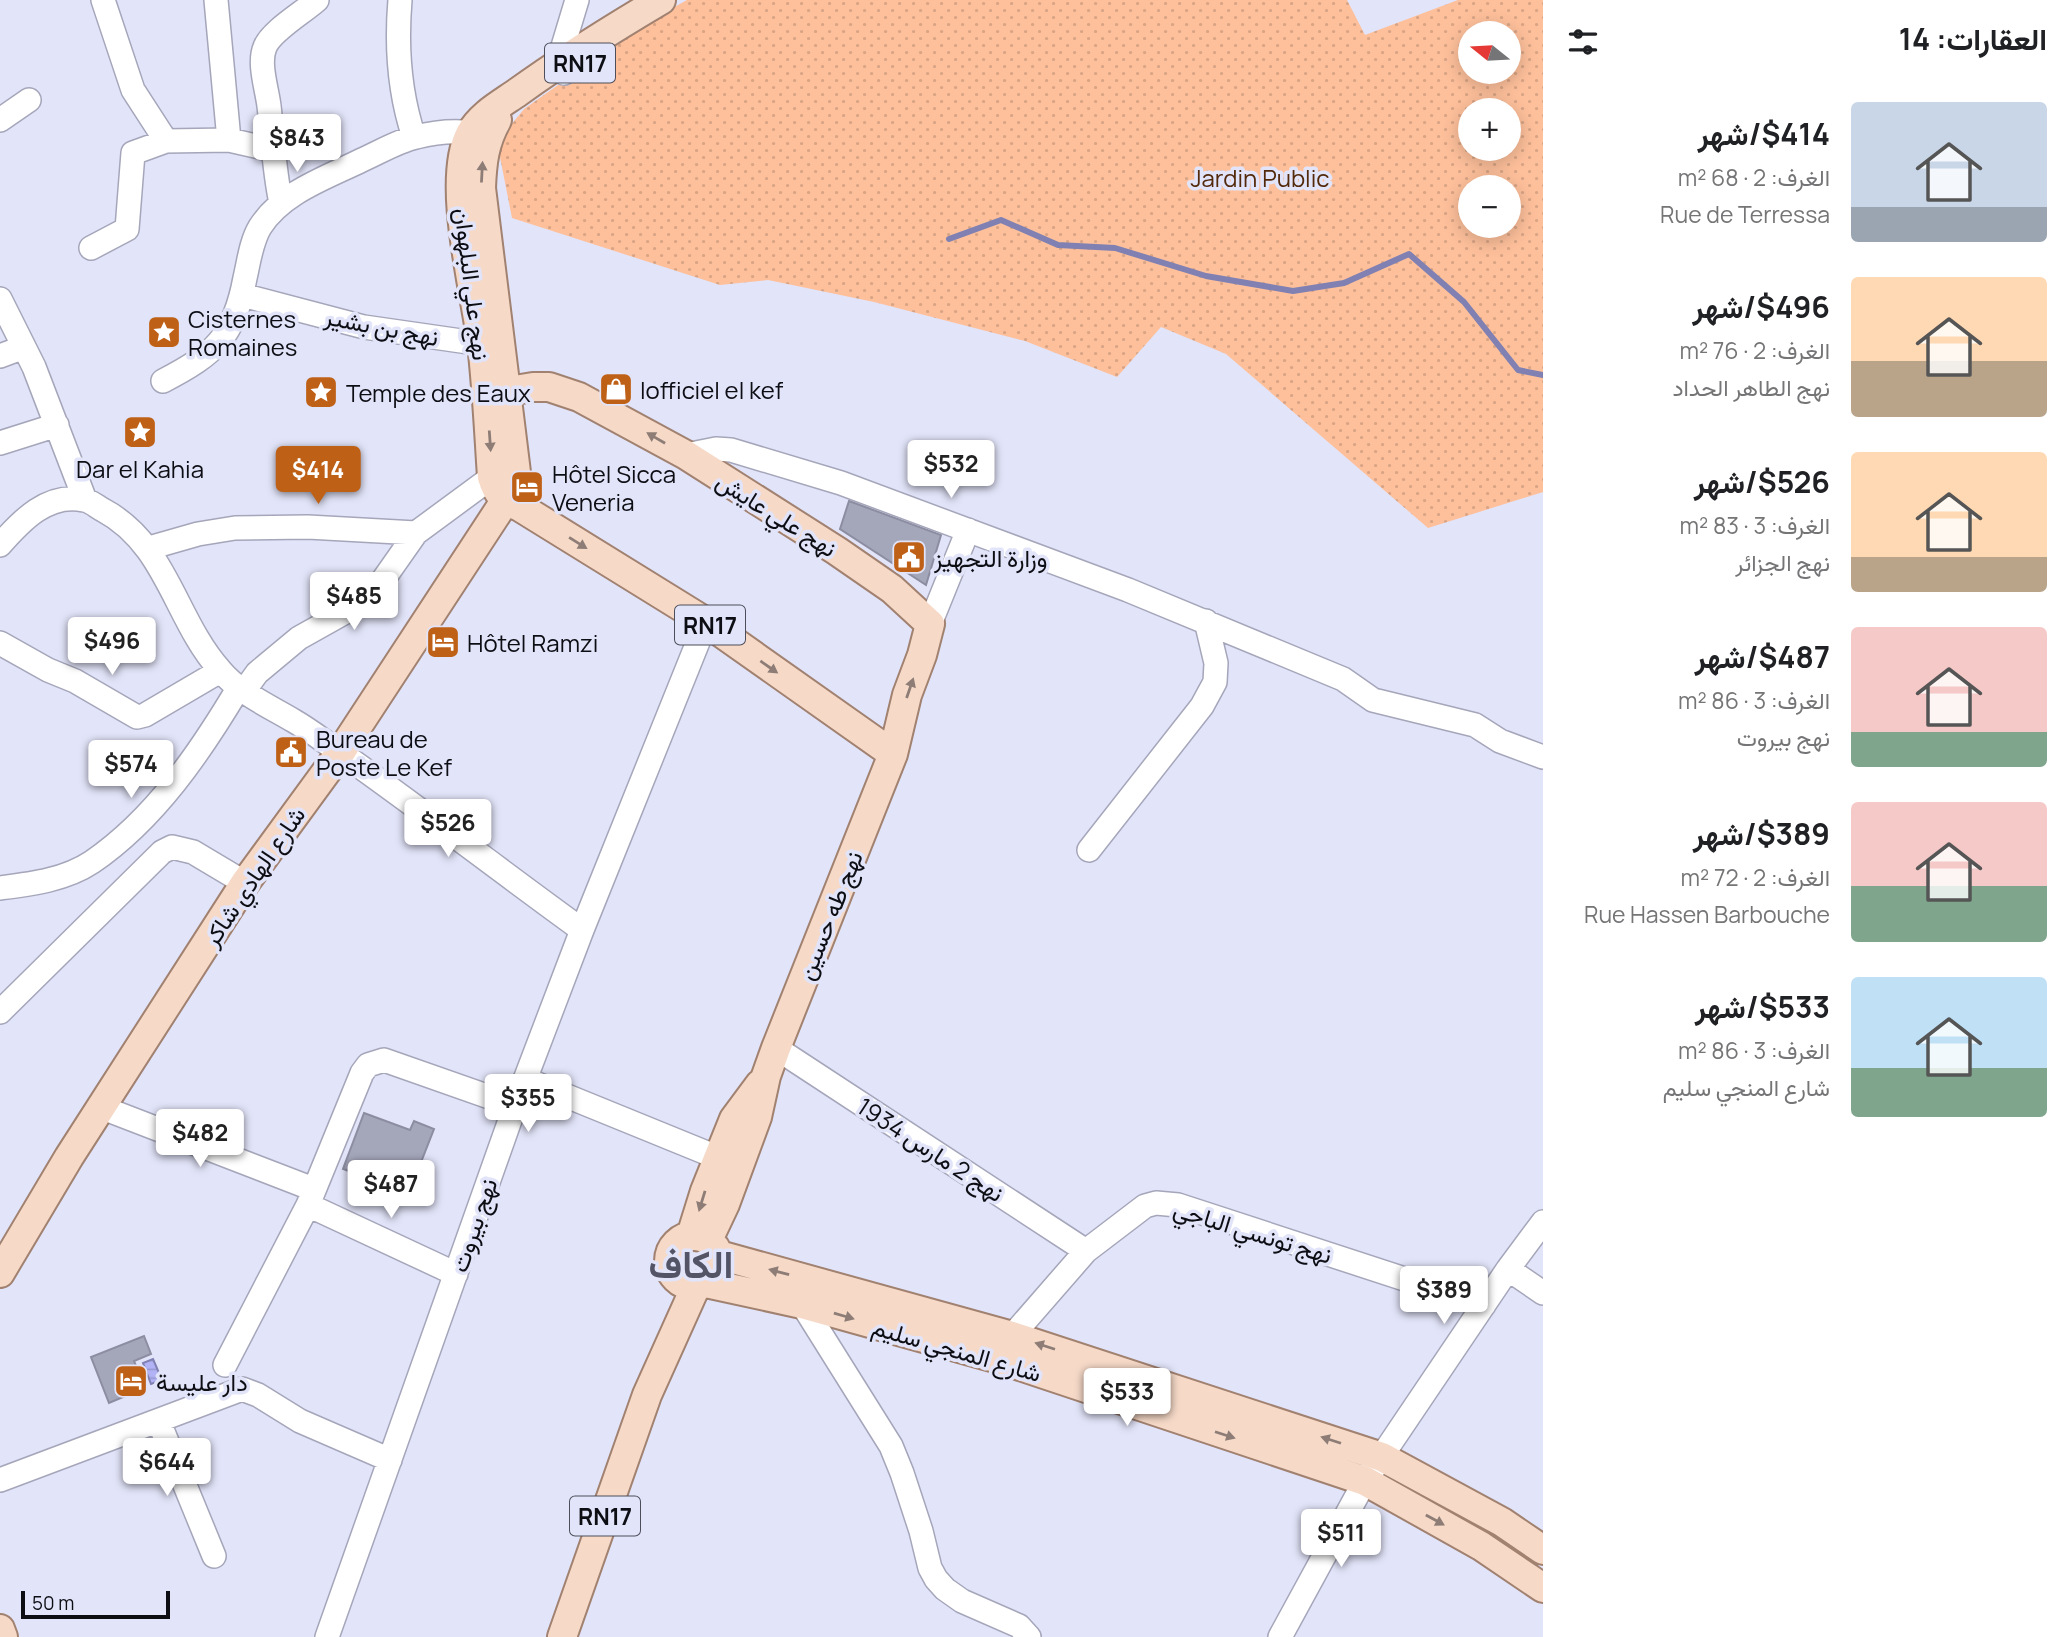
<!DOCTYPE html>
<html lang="ar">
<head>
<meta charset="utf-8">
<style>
	:root { --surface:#fff; --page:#f6f6f6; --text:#202124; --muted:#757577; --accent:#bf6017 }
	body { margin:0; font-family:Manrope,Vazirmatn,sans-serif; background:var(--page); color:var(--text); direction:rtl; height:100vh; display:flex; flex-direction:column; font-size:26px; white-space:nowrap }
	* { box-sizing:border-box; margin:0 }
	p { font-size:23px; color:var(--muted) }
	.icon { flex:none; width:38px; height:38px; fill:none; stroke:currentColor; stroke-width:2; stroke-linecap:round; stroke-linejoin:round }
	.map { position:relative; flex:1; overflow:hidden; direction:ltr }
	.drawer { display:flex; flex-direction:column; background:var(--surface); width:525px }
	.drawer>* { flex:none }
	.needle { width:46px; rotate:288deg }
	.controls { position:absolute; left:1458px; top:21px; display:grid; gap:14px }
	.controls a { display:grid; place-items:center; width:63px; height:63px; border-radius:50%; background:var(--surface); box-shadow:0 4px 18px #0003; font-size:35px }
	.scale { position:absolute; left:21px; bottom:18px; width:149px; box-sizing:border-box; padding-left:7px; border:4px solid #0d0d14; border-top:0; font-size:19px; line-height:24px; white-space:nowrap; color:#0d0d14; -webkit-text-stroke:5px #e2e4f9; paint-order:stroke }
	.price { position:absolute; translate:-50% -60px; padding:0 16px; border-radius:7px; background:#fff; color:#222; font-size:23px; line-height:46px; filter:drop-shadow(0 2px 4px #0008) }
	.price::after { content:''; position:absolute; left:50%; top:42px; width:21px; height:16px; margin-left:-10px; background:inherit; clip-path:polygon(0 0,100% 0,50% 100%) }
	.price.on { background:var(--accent); color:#fff }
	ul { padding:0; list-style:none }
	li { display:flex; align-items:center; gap:21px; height:175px; padding:0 21px }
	li span { display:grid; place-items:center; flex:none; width:196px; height:140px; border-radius:7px; color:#555 }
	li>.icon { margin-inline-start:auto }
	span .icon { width:84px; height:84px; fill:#fffc; stroke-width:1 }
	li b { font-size:30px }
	h2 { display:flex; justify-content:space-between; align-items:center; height:84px; padding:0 21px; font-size:30px }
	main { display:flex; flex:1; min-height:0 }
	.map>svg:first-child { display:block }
</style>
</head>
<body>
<main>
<section class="drawer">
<h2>العقارات: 14<svg class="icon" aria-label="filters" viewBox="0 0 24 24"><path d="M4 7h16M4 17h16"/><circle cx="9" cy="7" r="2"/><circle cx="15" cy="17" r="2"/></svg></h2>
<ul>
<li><span style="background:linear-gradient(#c9d6e8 75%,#9aa5b1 0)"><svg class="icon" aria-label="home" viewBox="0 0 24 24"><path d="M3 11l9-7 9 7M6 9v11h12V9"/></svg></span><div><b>$414/شهر</b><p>الغرف: 2 · 68 m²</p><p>Rue de Terressa</p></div></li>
<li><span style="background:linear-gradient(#ffd9b3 60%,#b9a48a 0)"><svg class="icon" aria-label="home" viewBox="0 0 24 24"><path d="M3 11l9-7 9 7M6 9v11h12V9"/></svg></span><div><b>$496/شهر</b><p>الغرف: 2 · 76 m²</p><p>نهج الطاهر الحداد</p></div></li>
<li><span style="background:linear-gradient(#ffd9b3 75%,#b9a48a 0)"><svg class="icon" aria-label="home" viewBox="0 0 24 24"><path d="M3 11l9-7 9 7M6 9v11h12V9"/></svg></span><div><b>$526/شهر</b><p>الغرف: 3 · 83 m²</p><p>نهج الجزائر</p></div></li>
<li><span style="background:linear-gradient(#f6c9c9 75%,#7fa58c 0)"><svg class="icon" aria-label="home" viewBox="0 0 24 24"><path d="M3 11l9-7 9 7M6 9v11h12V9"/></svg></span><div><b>$487/شهر</b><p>الغرف: 3 · 86 m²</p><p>نهج بيروت</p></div></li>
<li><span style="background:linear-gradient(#f6c9c9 60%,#7fa58c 0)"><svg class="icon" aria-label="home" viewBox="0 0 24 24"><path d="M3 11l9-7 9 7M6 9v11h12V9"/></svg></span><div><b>$389/شهر</b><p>الغرف: 2 · 72 m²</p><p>Rue Hassen Barbouche</p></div></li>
<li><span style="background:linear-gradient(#bfe0f5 65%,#7fa58c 0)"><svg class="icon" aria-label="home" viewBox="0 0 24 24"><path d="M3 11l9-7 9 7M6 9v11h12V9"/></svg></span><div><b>$533/شهر</b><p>الغرف: 3 · 86 m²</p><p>شارع المنجي سليم</p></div></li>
</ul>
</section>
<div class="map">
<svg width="1543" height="1637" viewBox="0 0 1543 1637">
	<defs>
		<pattern id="park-dots" width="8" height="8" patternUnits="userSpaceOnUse" patternTransform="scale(1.75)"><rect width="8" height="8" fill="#fec09b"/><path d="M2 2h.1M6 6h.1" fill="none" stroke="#d8a485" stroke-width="1.8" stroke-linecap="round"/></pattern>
		<pattern id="water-rules" width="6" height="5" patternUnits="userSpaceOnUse" patternTransform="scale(1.75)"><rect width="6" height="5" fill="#b2b3f6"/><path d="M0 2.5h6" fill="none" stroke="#9899d2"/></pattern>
	</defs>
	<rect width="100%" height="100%" fill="#e2e4f9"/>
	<path fill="url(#park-dots)" fill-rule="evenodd" d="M687,0H1347L1365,35L1458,0H1543V492L1428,528L1226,354L1161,327L1117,377L1025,341L874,302L768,280L720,285L512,218L497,142L524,109L649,21ZM1470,33H1508V72H1470ZM1470,110H1508V149H1470ZM1470,187H1508V226H1470Z"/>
	<path fill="url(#water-rules)" stroke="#8081b2" stroke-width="2" d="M153,1359L162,1380L151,1384L143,1363Z"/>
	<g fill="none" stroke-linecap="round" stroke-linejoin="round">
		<path stroke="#8081b2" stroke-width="6" d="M949,239L1001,220L1058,245L1115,248L1206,276L1293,291L1344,283L1409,254L1464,302L1518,370L1543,375"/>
	</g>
	<path fill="#a4a6ba" stroke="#8c8da1" stroke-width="2" d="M849,501L941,535L926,585L840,529Z
		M364,1113L410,1130L414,1121L434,1129L405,1203L385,1195L388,1186L343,1169Z
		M144,1336L151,1354L134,1361L145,1388L109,1403L91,1357Z"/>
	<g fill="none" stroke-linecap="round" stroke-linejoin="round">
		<g stroke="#a5a6ba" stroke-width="26">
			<path id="minor" d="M103,0L133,90L166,141
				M216,0L229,140
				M400,0C396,47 399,92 414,137
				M564,73L558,63L577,0
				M0,120L29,100
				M281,203C274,171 273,139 269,106C267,89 258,63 265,47C271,31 304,12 317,0
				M91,248L127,229L133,153L166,141L229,140L273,150
				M242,295L364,327L482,344
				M0,299L34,367L85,500
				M0,356L24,347
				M163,381C215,354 234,337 245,278C249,261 251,242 260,227C282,192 328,177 362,160C380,152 398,141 416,137C439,131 463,130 485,135
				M0,443L57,425
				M686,455L716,449L731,450L841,483L1128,590L1343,679L1373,700L1475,725L1500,741L1543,757
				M0,545C21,521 48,492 84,500C91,501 97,507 103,510C167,544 175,620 220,670C239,693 269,706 294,721C308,729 321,739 334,748C418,807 499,870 582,930
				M149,548L198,534L235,528L308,527L416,533L492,477
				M930,624L968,530
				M0,643L48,670L75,681L137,717L145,715L220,671
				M244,691L257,673L299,638L349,610L376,590L416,533
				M1089,850L1202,706L1215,682L1216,663L1206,621
				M0,888C31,884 65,880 92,862C155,819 201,751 239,687
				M0,1012L162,852L172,847L193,852L245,883
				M776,1048L1086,1251
				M525,1079L719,1158
				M103,1108L313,1189
				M308,1205L456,1274
				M1508,1269L1543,1293
				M802,1304L891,1446L902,1473L921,1531L930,1568L936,1579L945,1589L962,1601L1019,1626L1029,1637
				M1005,1348L1012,1336L1086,1251L1145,1206L1156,1203L1178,1205L1484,1305
				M225,1365L308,1205L362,1073L368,1065L384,1060L515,1106
				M159,1422L214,1556
				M0,1480L242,1389L258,1395L300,1421L390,1460
				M327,1637L515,1106L582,930L706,622
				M1280,1637L1365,1481L1508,1269L1543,1222"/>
		</g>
		<g stroke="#a18170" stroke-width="32">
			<path id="major" d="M661,0C612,29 564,59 518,92C501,104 480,115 470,134C446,181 475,290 482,344C487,388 489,432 492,477C497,494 504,501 520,507L706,622L893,754
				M497,120C484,143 482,163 481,188L520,505
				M486,395L533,387H549L579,397L686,455L837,551L892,589L930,624L922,655L907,695L893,754L776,1048L766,1076L757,1117L725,1204L708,1240
				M691,1236L705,1191L734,1119L760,1084
				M669 1261a25 25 0 1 1 50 0a25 25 0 1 1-50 0Z
				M719,1255L1012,1336L1382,1457L1502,1522L1543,1550
				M0,1273L69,1157L245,883L340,753L505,501L518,487
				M706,1283L802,1304L999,1359L1365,1481L1481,1546L1543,1588
				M0,1629L3,1637
				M562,1637L647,1395L696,1286"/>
		</g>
		<use href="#minor" stroke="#fff" stroke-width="23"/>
		<use href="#major" stroke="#f6d9c7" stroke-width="28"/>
	</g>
	<defs><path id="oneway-solid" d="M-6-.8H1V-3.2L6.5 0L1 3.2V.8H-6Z" transform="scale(1.75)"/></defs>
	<g fill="#8d7d76">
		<use href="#oneway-solid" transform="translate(482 172) rotate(-87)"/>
		<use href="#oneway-solid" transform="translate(656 438) rotate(-150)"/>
		<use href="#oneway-solid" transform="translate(490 441) rotate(86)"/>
		<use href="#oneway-solid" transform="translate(578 543) rotate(32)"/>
		<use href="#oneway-solid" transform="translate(769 667) rotate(35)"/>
		<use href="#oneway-solid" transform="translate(910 688) rotate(-71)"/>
		<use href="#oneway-solid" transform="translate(702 1201) rotate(107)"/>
		<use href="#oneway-solid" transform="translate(779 1272) rotate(-165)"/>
		<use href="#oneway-solid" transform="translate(844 1316) rotate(16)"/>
		<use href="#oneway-solid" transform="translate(1045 1346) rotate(-162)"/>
		<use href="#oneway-solid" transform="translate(1225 1435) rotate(18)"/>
		<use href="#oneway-solid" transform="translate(1331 1440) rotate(-162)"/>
		<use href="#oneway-solid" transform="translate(1435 1520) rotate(29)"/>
	</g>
	<defs>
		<g id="sight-square" transform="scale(1.75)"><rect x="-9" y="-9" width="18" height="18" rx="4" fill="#bf6017" stroke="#e2e4f9"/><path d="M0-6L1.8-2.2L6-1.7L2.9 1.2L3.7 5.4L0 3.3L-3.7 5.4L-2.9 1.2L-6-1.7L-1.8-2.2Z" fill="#fff"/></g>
		<g id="shop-square" transform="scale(1.75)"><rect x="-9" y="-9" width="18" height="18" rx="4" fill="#bf6017" stroke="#e2e4f9"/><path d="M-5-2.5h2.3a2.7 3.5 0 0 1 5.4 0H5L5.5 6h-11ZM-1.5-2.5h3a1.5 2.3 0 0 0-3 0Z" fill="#fff"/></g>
		<g id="hotel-square" transform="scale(1.75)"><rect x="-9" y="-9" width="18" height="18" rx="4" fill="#bf6017" stroke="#e2e4f9"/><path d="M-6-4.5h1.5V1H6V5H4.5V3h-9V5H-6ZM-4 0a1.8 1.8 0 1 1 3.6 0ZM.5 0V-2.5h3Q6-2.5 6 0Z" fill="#fff"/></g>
		<g id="civic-square" transform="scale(1.75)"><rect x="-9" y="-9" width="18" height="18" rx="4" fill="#bf6017" stroke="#e2e4f9"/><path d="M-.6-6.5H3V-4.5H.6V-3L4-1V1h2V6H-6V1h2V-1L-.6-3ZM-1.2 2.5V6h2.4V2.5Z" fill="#fff"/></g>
	</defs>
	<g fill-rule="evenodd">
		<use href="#sight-square" x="164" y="332"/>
		<use href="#shop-square" x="616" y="389"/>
		<use href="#sight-square" x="321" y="392"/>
		<use href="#sight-square" x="140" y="432"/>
		<use href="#hotel-square" x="527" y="487"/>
		<use href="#civic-square" x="909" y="557"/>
		<use href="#hotel-square" x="443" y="642"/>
		<use href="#civic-square" x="291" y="752"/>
		<use href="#hotel-square" x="131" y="1381"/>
	</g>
	<g text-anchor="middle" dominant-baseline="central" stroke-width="7" stroke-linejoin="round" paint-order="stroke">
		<g fill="#e2e4f9" stroke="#4d4e59" stroke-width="2">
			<rect x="545" y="43.5" width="70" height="39" rx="5"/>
			<rect x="675" y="605.5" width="70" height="39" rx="5"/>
			<rect x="570" y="1496.5" width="70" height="39" rx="5"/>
		</g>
		<g font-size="23" font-weight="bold" fill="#0d0d14">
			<text x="580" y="63">RN17</text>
			<text x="710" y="625">RN17</text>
			<text x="605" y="1516">RN17</text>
		</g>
		<g font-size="24" fill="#53290b" stroke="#e2e4f9">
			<text x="1260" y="177">Jardin Public</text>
		</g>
		<g font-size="24" fill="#0d0d14" stroke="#e2e4f9">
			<text transform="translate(473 284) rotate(83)">نهج علي البلهوان</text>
			<text transform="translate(382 326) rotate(11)">نهج بن بشير</text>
			<text transform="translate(777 514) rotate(32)">نهج علي عايش</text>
			<text transform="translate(253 876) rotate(-56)">شارع الهادي شاكر</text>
			<text transform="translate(829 915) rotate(-68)">نهج طه حسين</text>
			<text transform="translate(931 1149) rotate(33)">نهج 2 مارس 1934</text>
			<text transform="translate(473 1225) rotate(-71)">نهج بيروت</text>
			<text transform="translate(1253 1231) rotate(17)">نهج تونسي الباجي</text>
			<text transform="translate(957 1349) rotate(16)">شارع المنجي سليم</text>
		</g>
		<g font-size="24" fill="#0d0d14" stroke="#e2e4f9" text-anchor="start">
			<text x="188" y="318">Cisternes<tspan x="188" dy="28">Romaines</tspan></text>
			<text x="640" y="389">lofficiel el kef</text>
			<text x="346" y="392">Temple des Eaux</text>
			<text x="140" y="468" text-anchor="middle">Dar el Kahia</text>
			<text x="552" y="473">Hôtel Sicca<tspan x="552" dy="28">Veneria</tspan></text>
			<text x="934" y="557">وزارة التجهيز</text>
			<text x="467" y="642">Hôtel Ramzi</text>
			<text x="316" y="738">Bureau de<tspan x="316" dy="28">Poste Le Kef</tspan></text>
			<text x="156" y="1381">دار عليسة</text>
		</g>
		<g font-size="38" font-weight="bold" fill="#535465" stroke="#e2e4f9">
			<text x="691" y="1263">الكاف</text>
		</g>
	</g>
</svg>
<div class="controls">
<a><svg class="needle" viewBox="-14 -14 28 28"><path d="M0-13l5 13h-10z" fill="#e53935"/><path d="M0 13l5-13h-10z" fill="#757577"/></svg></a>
<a>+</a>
<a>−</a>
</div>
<div class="scale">50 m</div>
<b class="price" style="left:297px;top:174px">$843</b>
<b class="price" style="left:951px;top:500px">$532</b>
<b class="price on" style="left:318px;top:506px">$414</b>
<b class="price" style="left:354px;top:632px">$485</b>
<b class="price" style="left:112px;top:677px">$496</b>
<b class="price" style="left:131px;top:800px">$574</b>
<b class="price" style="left:448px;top:859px">$526</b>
<b class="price" style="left:528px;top:1134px">$355</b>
<b class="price" style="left:200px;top:1169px">$482</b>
<b class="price" style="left:391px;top:1220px">$487</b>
<b class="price" style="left:1444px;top:1326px">$389</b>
<b class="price" style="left:1127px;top:1428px">$533</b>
<b class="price" style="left:167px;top:1498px">$644</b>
<b class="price" style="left:1341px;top:1569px">$511</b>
</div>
</main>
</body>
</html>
